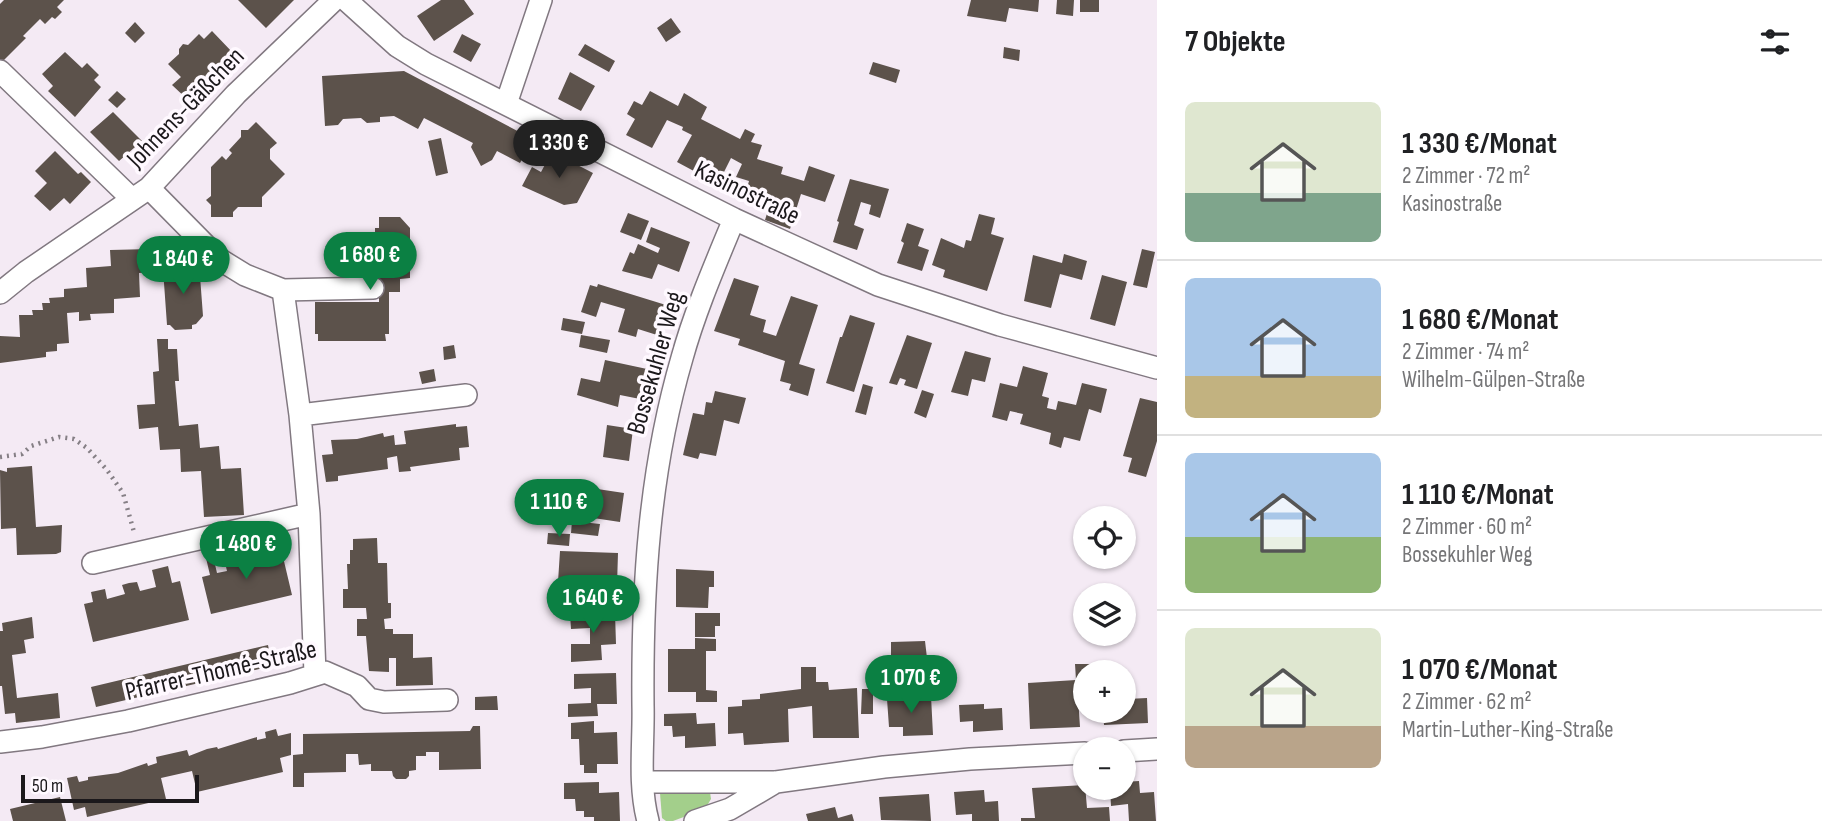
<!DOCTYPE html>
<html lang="de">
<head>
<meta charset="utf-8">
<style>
	:root { --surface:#fff; --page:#f2f2f2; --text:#202124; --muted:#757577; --line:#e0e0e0; --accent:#0b8043 }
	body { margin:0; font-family:"Sofia Sans Condensed",sans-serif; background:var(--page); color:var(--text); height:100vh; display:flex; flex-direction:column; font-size:26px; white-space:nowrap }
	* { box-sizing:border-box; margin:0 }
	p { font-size:23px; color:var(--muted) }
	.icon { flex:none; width:38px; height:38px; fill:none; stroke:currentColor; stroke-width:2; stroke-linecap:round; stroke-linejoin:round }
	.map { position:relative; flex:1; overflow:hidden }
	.drawer { display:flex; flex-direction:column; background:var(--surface); width:665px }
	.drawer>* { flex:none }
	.fabs { position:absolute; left:1073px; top:506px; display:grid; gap:14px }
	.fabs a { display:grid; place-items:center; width:63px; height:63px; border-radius:50%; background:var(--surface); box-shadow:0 2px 5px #0004; font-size:35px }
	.scale { position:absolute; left:21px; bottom:18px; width:178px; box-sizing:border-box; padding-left:7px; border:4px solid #1b181b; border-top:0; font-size:19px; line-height:24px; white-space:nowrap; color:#1b181b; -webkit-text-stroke:5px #fff9ff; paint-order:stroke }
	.price { position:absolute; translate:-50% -60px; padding:0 16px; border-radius:24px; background:var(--accent); color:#fff; font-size:23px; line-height:46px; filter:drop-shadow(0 2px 4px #0008) }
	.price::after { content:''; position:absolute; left:50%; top:42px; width:21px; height:16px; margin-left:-10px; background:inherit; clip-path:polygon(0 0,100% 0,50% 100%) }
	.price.selected { background:#222; color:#fff }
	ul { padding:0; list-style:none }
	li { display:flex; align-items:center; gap:21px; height:175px; padding:0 28px }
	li+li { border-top:2px solid var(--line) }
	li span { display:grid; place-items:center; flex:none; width:196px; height:140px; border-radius:10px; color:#555 }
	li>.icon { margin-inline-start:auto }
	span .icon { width:84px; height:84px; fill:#fffc; stroke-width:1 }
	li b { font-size:30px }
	h2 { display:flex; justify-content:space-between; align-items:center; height:84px; padding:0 28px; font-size:30px }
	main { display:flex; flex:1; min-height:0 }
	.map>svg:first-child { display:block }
</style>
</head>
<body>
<main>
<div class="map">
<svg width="1157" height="821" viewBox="0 0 1157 821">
	<rect width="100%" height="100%" fill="#f4eaf4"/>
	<path fill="#a3cf8b" d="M664,787L710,792L711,799L705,809L673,821H666L662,818L660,793Z"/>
	<path fill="#5c524b" d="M4,0H64L57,7L62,12L55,19L52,17L45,24L40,19L23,36L26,38L2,62L0,60V4Z
		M238,0H294L266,28Z
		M441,0H464L474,14L434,41L417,16Z
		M971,0H1039L1038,12L1009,8L1006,22L967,16Z
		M1057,0H1074L1073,16L1056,14Z
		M1080,0H1099V12H1080Z
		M671,18L681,32L666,42L657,28Z
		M135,22L145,33L135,43L125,33Z
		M212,31L234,54L226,62L230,67L218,79L216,77L211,82L213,84L200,97L196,92L188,100L172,85L181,77L168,64L179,54V49L183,44L188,45L199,34L204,39Z
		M462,34L481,44L471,62L453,52Z
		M585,44L615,61L609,72L578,55Z
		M1004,47L1020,50L1019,61L1003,58Z
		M65,52L82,68L87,63L99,75L94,80L101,87L75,117L48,91L53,86L42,74Z
		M873,62L900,70L896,83L869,74Z
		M404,71L525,135L521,141L530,145L520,163L497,151L492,160L481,166L471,147L473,143L424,118L418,129L394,116L380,117V122L367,123L361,118L343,119L338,125L325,126L322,76Z
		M570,72L595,86L581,111L558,99Z
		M117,91L126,99L117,108L108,100Z
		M650,91L678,106L684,93L707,107L701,119L740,139L745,129L755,134L751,142L762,145L757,159L783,167L781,174L804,181L809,166L835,175L825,202L801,194L790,229L765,220L769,207L744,199L749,181L736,177L742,164L731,158L718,184L677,162L692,135L682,130L683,127L667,120L652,148L626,135L635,119L627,114L634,101L642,105Z
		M113,112L142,141L119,161L90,132Z
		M256,122L277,143L270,149V159L285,174L262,197V207H238L233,212V217H211V205L206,200L211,196V167L222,156L226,160L232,153L229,150L241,137V130H248Z
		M441,138L448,173L436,176L428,141Z
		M55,151L78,174L81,172L91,182L70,204L64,198L50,211L34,196L47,183L35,171Z
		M556,154L593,173L577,203L564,205L522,186L532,167L541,172L547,161L546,155Z
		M850,179L889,189L880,218L869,214L871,205L861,202L854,225L864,229L857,250L833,242L839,222L837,221Z
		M628,213L649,221L641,240L620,232Z
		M979,214L995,218L991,234L1004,238L987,291L943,277L945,270L932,265L941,238L964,248L966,240L971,241Z
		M379,217H400L410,228V278L400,279V292H389V334H385L386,341H318V334H315V302H379V238H375V228H379Z
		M907,223L924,229L918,246L929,250L922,271L897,263L904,243L901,241Z
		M651,227L690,242L679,272L658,264L652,279L622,271L630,252L634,254L638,244L658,253L660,248L646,242Z
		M151,249L152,272L139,273L140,297L114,299V313L90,314L91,320L79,321V312L67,313L69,343L57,344V351L46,352V357L0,363V336L20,337L19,315H33L32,310H43L42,303H50L49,298L64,297V289L87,287L86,268L111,266L110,250Z
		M1142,249L1155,252L1147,288L1133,285Z
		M1064,254L1087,261L1082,280L1060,274L1051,308L1024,301L1033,255L1062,263Z
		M188,262V268L192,267L200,276L203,316L196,324L192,325V329L175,330L170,325H167L163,269H166L171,263Z
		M1102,275L1127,282L1115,326L1090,319Z
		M734,278L759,286L750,315L766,320L763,332L776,336L791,296L818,305L799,364L815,369L808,396L789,390L791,384L780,381L785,361L738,345L740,339L714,331Z
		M598,284L666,305L657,335L638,329L636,337L618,332L625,309L601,302L596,317L581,312L590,285L597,287Z
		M850,315L875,323L854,392L826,383L840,337H842Z
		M563,318L585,322L582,334L561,330Z
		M581,335L610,340L607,353L579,347Z
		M907,335L932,343L917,389L904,385L906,380L900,378L897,385L889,383Z
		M157,339H168V349H177L179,381H175L179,426L198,424L200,448L219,446L221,469L241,468L244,515L204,517L201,471L181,472L180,449L160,450L158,427L139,429L137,405L155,404L153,372L159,371Z
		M454,345L456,358L444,360L443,347Z
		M965,351L991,358L985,382L972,379L968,396L951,392Z
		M605,360L647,369L640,399L620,395L618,407L577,395L581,378L600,382Z
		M1023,366L1048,373L1042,396L1049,398L1047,408L1056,410L1058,401L1076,405L1082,383L1107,389L1101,413L1089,409L1080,441L1064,437L1061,448L1049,444L1051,433L1020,424L1023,414L1010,411L1007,421L992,417L1000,383L1017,387Z
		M434,369L436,381L422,384L419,372Z
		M863,384L873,387L866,415L855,412Z
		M922,390L934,394L926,418L914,413Z
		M715,391L746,398L739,424L724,420L716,456L700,453L698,459L683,455L693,413L704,415L706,402L712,403Z
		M1140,398L1157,402V441L1146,477L1128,472L1132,458L1123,456Z
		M456,424V427L467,426L469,447L459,448L460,460L410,467L411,471L399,472L397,456L387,458L388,469L338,476V481L326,482L322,455L333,454L331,440L357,439L383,433L384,437L394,435L395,445L406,444L404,431Z
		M607,425L633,429L629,461L603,457Z
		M32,466L36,527L62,525L61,552L56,554L17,555L16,528L1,529L0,470L7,472V468Z
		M584,487L624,493L620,522L580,516Z
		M572,521L600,524L598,536L571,533Z
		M548,533L570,534L569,546L547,544Z
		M377,538L378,563H387L388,603H391V618L384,619L385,629H393V634H413V658L432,657L433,685L396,686V658H389V672L369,671L366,636H357V619H367L366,608H343V589H348L347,564H350V550H353V539Z
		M270,543L273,559L283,557L292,595L211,614L202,577L210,575L206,558L213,556L217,573L227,571L223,554L237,551L241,567L259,563L255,547Z
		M560,551L618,553L617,585L595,584L594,594L570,593L571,583L558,582Z
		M168,566L172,583L180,581L189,620L93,642L84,604L93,602L91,592L105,589L107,599L125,594L122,585L129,583L137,582L140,591L156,587L152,570Z
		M676,569L714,571V587H709L708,608L676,607Z
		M615,613L616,644L601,645L602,660L571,662V644H590V628L571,629L570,614Z
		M695,613H720V626H715V637H695Z
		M32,617L34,638L24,640L26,653L12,655L17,698L58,693L60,718L16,723L15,713L5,714L2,686H0V631H3L2,623Z
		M695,638L716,639V651H706V690L717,691V702H696V692H668V649H695Z
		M925,641L927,658L940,657L942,688H930L927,660L891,662V642Z
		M268,645L272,666L96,707L91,687Z
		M1075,664H1091L1090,672H1085V698L1078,697L1080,727L1030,729L1028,683L1076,680Z
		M801,667H816V682H828L829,690L857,688L859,738H813L812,706L788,709L789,742L744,745L743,733L728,734V707L742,706V700L760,699V694L801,689Z
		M616,673L617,704H597L598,716L568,717V704L591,703V688L574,689V674Z
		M1124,675H1126L1127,699L1147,698L1148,723L1104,725L1103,710H1124Z
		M862,689H873V714H861Z
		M497,696L498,710H475V697Z
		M931,696L933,735L903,736V727H889L887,699Z
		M984,704V709L1002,708L1003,730L973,732V721L960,722L959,705Z
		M696,713L697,724L715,723L716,746L685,748V736L673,737L672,726H664V714Z
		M594,721V733L617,732L618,764H597V773H584V765H580L579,739H571V723Z
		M473,726H480L481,769L439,770V752H426V756H416V770L409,771V776L406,779H396L393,776L392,771H371V764L359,765L358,754H346V772L304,773V787H293V755L303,754V734L470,731Z
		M276,729L278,736L291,733V755L280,758L283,772L197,792L192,771L161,778L166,799L87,817L85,807L74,810L67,778L77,776L79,782L88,780V777L118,773L147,763L148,766L157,763L156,757L187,750L189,756L207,749L217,747L218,749L257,737V740L266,738L265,732Z
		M1139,781L1140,793L1154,792L1156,821H1129L1128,804L1111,806L1110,788H1124V782Z
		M599,782V793L619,792L620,821H594V817H584V811H576L575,799H564V783Z
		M1085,785L1087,808L1109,807L1110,821H1021V818H1035L1032,788Z
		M984,790L985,802L998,801L999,821H972V814L956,815L954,792Z
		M929,794L931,821L881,820L879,797Z
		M60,797L66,821H13L10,809Z
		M835,807L838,818L852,814L854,821H808L806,814Z"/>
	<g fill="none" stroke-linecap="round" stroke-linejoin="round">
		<g stroke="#817880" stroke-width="24">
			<path id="street" d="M346,0L397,46L426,64L734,219L878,285L1000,325L1157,368
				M0,71L132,199
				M506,104L541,0
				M149,188L219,259L245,275L283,290L300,415L309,514L315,674
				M283,290L373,288
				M0,293L26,272L149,188L236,94L334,0
				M300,415L466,395
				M93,563L309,514
				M0,742L42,737L128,721L290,683L325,672L357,686L369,699L384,702L447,700
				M1124,751L1157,749
				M643,782H774
				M648,821C638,784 644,742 643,705C642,587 649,471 682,358C695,311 715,265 734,219
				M695,821L730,809L776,782L884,767L970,759L1085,753"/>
		</g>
		<path stroke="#857f85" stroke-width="4.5" stroke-dasharray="2 5" stroke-linecap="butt" d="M0,457L22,454L31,446L59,437L74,439L87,448L107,470L123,493L134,532"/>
		<use href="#street" stroke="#fff" stroke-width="21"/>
	</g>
	<g text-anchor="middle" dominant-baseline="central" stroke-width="7" stroke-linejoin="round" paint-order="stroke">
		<g font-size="26" fill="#1b181b" stroke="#fff9ff">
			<text transform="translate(186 108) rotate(-46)">Johnens-Gäßchen</text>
			<text transform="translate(747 193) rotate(26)">Kasinostraße</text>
			<text transform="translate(656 363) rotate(-74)">Bossekuhler Weg</text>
			<text transform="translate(221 671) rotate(-13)">Pfarrer-Thomé-Straße</text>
		</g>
	</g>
</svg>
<div class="fabs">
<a><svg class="icon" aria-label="locate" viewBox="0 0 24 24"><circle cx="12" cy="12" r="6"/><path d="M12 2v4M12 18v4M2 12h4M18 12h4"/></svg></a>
<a><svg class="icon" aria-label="layers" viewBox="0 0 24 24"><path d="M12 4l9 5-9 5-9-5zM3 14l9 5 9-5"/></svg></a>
<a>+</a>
<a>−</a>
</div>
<div class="scale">50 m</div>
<b class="price selected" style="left:559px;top:180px">1 330 €</b>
<b class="price" style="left:370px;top:292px">1 680 €</b>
<b class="price" style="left:183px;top:296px">1 840 €</b>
<b class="price" style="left:559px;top:539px">1 110 €</b>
<b class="price" style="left:246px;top:581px">1 480 €</b>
<b class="price" style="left:593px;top:635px">1 640 €</b>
<b class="price" style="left:911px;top:715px">1 070 €</b>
</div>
<section class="drawer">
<h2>7 Objekte<svg class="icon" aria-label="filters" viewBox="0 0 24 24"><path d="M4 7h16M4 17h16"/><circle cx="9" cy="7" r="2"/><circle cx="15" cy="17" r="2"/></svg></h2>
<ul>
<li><span style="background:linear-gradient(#dfe7d0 65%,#7fa58c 0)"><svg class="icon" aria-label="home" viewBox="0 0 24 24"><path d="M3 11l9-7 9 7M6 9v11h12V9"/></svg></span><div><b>1 330 €/Monat</b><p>2 Zimmer · 72 m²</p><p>Kasinostraße</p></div></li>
<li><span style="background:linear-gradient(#a9c7e8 70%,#c2b280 0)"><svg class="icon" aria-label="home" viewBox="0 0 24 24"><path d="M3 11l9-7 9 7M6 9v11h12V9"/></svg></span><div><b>1 680 €/Monat</b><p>2 Zimmer · 74 m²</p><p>Wilhelm-Gülpen-Straße</p></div></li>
<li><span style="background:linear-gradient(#a9c7e8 60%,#8fb573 0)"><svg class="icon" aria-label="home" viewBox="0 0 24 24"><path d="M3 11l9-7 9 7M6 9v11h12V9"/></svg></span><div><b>1 110 €/Monat</b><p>2 Zimmer · 60 m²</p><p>Bossekuhler Weg</p></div></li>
<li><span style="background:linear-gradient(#dfe7d0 70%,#b9a48a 0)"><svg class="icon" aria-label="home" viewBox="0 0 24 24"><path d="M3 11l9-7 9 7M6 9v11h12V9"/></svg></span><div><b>1 070 €/Monat</b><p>2 Zimmer · 62 m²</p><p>Martin-Luther-King-Straße</p></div></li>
</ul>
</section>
</main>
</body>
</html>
